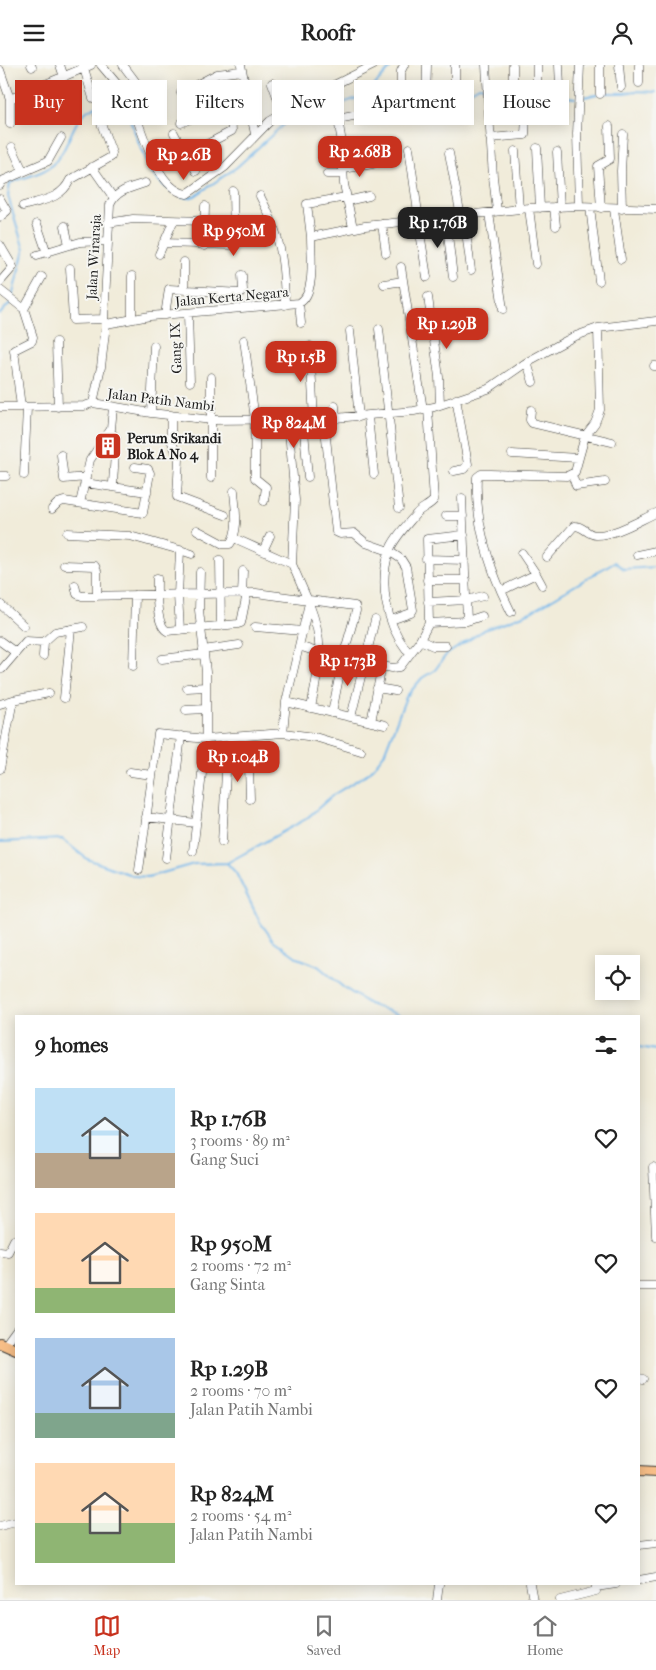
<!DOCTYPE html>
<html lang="en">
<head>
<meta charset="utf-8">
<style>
	:root { --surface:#fff; --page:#f6f6f6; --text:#222; --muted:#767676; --line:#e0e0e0; --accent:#c8321e }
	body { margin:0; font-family:"IM FELL French Canon",serif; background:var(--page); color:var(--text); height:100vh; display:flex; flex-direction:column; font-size:19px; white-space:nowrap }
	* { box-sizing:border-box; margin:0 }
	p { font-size:16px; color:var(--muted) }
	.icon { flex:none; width:28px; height:28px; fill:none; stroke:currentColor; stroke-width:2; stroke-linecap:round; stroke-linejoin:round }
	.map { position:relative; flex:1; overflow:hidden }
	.drawer { position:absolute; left:15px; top:950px; width:625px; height:570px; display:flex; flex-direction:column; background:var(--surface); border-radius:0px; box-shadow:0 2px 12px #0003 }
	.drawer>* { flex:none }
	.top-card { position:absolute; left:15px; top:15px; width:626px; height:45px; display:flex; gap:10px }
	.fabs { position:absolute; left:595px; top:890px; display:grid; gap:10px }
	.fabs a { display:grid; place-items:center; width:45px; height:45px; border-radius:0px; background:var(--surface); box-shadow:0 2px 12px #0003; font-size:25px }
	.price { position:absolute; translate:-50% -42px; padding:0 11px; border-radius:10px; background:var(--accent); color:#fff; font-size:16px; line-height:32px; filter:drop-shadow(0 1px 2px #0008) }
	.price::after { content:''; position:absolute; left:50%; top:30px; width:15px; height:11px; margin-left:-8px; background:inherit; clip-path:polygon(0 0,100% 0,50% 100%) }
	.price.on { background:#222; color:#fff }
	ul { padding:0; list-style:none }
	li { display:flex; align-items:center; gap:15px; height:125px; padding:0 20px }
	li span { display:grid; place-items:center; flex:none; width:140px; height:100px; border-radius:0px; color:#555 }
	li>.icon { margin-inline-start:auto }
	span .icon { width:60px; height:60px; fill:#fffc; stroke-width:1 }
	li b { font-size:21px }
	h2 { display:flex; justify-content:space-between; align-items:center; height:60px; padding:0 20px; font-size:21px }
	.chip { padding:0 18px; border-radius:0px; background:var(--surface); box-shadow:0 2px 12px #0003; font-size:18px; line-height:45px }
	.chip.on { background:var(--accent); color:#fff }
	header { display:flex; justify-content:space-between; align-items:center; height:65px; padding:0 20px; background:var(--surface); font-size:22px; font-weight:800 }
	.tabs { display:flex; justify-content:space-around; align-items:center; height:70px; border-top:1px solid var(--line); background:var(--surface); font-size:14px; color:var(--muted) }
	.tabs a { display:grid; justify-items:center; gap:2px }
	.tabs .on { color:var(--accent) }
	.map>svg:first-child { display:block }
</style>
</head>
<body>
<header><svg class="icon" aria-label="menu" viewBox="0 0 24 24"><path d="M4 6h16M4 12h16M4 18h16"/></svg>Roofr<svg class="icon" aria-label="person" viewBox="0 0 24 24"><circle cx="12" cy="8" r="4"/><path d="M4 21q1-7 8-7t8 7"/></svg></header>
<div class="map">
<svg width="656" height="1535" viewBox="0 0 656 1535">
	<rect width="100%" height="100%" fill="#f6f6f2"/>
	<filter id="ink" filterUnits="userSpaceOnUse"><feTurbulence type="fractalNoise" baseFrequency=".02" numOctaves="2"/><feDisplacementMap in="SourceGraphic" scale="10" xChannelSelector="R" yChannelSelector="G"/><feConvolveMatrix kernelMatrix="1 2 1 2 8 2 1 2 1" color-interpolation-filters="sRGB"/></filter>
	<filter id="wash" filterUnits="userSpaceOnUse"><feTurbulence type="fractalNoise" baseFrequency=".0096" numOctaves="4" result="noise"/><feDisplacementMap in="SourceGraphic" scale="20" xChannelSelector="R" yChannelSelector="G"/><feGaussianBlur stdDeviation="1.12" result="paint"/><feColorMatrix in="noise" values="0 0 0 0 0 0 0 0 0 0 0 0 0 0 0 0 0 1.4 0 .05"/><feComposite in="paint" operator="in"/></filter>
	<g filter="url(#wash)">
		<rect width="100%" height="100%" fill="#f1ecda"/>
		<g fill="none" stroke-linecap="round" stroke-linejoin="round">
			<path stroke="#75b7ea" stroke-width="2" d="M491,23L503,28L543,24L559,31L575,33
				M601,28H625L635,26L656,27
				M366,30L391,42L414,48L424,46L438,36L469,27L479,21L486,22
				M580,33L597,29
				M181,131L188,133L195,131L237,102L285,58L366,30L393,0
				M12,232L24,185L8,131L10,118C20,114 43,108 50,102C79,77 65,37 121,37C140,65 139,108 172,126
				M0,249L11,237
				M0,777L62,774L87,794L134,811L148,812L194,799L227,798L236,808L260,857L273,875L298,893L318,901L343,922L369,939L402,951
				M227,798L306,754L333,730L370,707L384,689L406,632L422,613L435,605L446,590L484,565L531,547L614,497L624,504L656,502
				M639,982L656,985"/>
		</g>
	</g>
	<g filter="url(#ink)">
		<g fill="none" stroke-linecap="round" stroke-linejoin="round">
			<g stroke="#3c3b38" stroke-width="9">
				<path id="minor" d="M31,0L32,2
					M60,0L64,12
					M83,0L93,33
					M101,0L123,26
					M123,0L138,20L150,41
					M241,0L255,69
					M486,0L493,112L497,146
					M513,0V18
					M537,0V16
					M559,0L560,22
					M619,0L621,22
					M639,0V18
					M0,5L10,34V59
					M55,17L68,52
					M272,18L283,48
					M455,25V0
					M181,28L217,9L242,6
					M600,29V0
					M10,34L91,0
					M426,36L427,0
					M401,40V6L404,0
					M135,48C143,70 159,126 187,129L225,102L270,56L314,30L374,0
					M181,58L197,51L202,54L231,49
					M174,68L185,89
					M490,73L525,70L526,51
					M12,82L23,106
					M409,83L419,155
					M537,83L540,143
					M515,86L519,144
					M557,87L560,142
					M187,88L196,106
					M449,88L461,152
					M177,95L232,66L231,49L249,45
					M92,102L113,132
					M343,104L373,99
					M327,109H343
					M0,120L2,116L48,96L61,73
					M260,131C281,170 284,196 285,240
					M0,134L7,146L0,152
					M347,136L369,131
					M23,141C43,135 61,134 70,115L111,92L112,88L98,50
					M579,141L577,69L580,0
					M554,142L556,161
					M590,142L599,216
					M529,143L536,199
					M601,143L598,101L610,94L609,61
					M614,144L621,194
					M622,144L621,106L623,69
					M489,148L503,244
					M464,151L471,205
					M446,153L453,212
					M418,155L427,212
					M108,158L133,154L205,156
					M37,159L47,188
					M382,159L386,188
					M65,161L69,180
					M353,163L344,119L341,72L338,54L373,47
					M311,172L307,139L346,132
					M163,178L232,180L234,176L233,126
					M0,180L13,202L0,217
					M204,181L205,141
					M159,189L173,157
					M37,190L80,177L107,176
					M401,202L423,345
					M70,203L73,255L104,254
					M384,219L403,216
					M184,224V197
					M0,225L24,244L33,272L32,276L14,285L21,342
					M428,232L439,312L440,340
					M299,238L301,258
					M24,244L42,212
					M188,249L190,317
					M165,250L169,224L241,228L243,225L242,210
					M132,254V211
					M106,259L150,251L299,238C316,230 311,189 311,172L365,161L529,143L579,141L656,144
					M379,264L399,443
					M350,266L359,352
					M244,275L255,354V413L266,422L264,436
					M56,277L58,342
					M310,281L314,355
					M527,297L533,317
					M654,301H656
					M93,338L151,348L212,355L324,354L414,346L434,342L488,324L527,297L573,272L598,263L656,256
					M335,341L336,354
					M0,342L84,341L93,338L101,302L106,259L104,254L110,140C116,125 131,123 145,118
					M531,345L530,355L532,358L612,377
					M151,348L154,281
					M171,350V375L179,394L177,432L225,450
					M368,352L374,409
					M303,354L308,412
					M324,354L336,467L340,469L354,468L366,478L389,486L401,494L406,502L413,545L411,548L391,555
					M110,366L116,373L113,418
					M512,389L578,393
					M61,390L64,414L86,412
					M454,406L464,404L468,399L456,334
					M24,410L27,342
					M572,410L576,421L605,417
					M0,411H6
					M211,413V312
					M85,418L147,427
					M462,433L467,556
					M80,438L90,395L111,364L113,342
					M52,444L58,438L64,436L143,448L150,408L148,404L135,402
					M446,451H463
					M197,465L223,479H230C240,464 235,443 234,426
					M67,468L130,471L180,485L178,530L180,565
					M234,473L292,499
					M180,485L192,489
					M263,486L270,471
					M522,488L536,509
					M637,490L656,486
					M547,492L574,461C583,460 587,470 596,470C616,470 638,456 656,448
					M426,494L465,495
					M220,495L221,561
					M64,500L95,501L97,506V531
					M157,513C157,526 155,559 167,566L238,559L241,558L247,528
					M427,515H466
					M75,520L77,529L82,531L256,528L355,541L356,546L343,592L332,648
					M542,520L536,509L501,526C485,489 475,452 477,412L481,409H490L567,411L575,407L585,371L595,358L600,345L598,263
					M501,526L511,547
					M242,529L243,506
					M428,537L467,535L483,531
					M309,538C326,582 319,599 311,643
					M0,539L24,561
					M429,558L467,556L482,551
					M255,562L303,566
					M420,575L433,581H446
					M0,576L15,587
					M299,581L320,588L392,603L400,602L419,577L429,558L427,474L464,470
					M406,584C386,559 379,518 389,487C393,474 407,460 416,449C421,443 429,441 434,435L428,344
					M203,585L239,580
					M43,591L44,577
					M162,594L204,589
					M133,601L135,530
					M2,604L26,576L44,577L55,567L83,562
					M187,623L206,622
					M377,623L395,626
					M64,633L71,564
					M286,637L385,660
					M0,639L13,635
					M186,645L206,644
					M351,652L375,555
					M371,657L382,600
					M283,668L286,637L309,538L292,499L295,435L288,354
					M249,701L250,734
					M226,702L259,700
					M0,704L13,635L49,628
					M130,707L152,710
					M146,752L196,758
					M222,777L228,673
					M193,786L206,674V607L199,545L200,507
					M166,793L181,671
					M139,805L158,669L206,674L283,668L315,672L361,686
					M653,1102L656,1171
					M0,1186L8,1187L14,1175
					M639,1221H656
					M5,1280L16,1265
					M639,1313L643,1314
					M0,1461L16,1457
					M639,1480L656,1478
					M639,1515L656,1512
					M530,1519L533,1535
					M596,1522L616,1519
					M437,1535L439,1519
					M560,1535L596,1526"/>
			</g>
			<g stroke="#3c3b38" stroke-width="12">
				<path id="major" d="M0,1278L16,1285
					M639,1406L656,1407"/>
			</g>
			<use href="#minor" stroke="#fff" stroke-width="8"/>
			<use href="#major" stroke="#f7be87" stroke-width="10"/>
		</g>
	</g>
	<defs>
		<g id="building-square" transform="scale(1.4375)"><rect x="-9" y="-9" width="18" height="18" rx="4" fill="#c8321e" stroke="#f6f6f2"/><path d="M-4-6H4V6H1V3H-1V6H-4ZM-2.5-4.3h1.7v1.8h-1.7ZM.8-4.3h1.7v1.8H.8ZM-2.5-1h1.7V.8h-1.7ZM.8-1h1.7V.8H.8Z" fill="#fff"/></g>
	</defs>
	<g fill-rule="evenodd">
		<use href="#building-square" x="108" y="381"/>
	</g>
	<g text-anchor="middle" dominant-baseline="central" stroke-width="4" stroke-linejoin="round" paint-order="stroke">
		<g font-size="14" fill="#1c1c1c" stroke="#f6f6f2">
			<text transform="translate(94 192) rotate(-87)">Jalan Wiraraja</text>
			<text transform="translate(232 232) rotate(-5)">Jalan Kerta Negara</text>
			<text transform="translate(176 283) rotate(-92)">Gang IX</text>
			<text transform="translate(161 335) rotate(7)">Jalan Patih Nambi</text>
		</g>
		<g font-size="14" font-weight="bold" fill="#1c1c1c" stroke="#f6f6f2" text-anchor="start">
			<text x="127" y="373">Perum Srikandi<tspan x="127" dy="16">Blok A No 4</tspan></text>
		</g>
	</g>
</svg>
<div class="fabs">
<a><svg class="icon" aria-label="locate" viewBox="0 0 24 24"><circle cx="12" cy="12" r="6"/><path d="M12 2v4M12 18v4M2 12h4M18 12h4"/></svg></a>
</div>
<b class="price" style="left:360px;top:113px">Rp 2.68B</b>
<b class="price" style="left:184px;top:116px">Rp 2.6B</b>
<b class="price on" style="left:438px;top:184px">Rp 1.76B</b>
<b class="price" style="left:234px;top:192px">Rp 950M</b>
<b class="price" style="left:447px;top:285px">Rp 1.29B</b>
<b class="price" style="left:301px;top:318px">Rp 1.5B</b>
<b class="price" style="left:294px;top:384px">Rp 824M</b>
<b class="price" style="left:348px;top:622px">Rp 1.73B</b>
<b class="price" style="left:238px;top:718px">Rp 1.04B</b>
<div class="top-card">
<a class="chip on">Buy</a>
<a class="chip">Rent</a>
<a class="chip">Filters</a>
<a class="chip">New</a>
<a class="chip">Apartment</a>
<a class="chip">House</a>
</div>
<section class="drawer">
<h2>9 homes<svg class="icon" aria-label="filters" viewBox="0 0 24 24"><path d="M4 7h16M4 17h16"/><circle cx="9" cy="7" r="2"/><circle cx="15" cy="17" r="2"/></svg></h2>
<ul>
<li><span style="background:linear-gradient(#bfe0f5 65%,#b9a48a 0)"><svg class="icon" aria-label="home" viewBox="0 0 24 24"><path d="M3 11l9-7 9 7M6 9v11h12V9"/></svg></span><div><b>Rp 1.76B</b><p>3 rooms · 89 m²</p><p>Gang Suci</p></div><svg class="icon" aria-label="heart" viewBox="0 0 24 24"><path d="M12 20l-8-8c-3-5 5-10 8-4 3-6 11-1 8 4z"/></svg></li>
<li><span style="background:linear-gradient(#ffd9b3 75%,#8fb573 0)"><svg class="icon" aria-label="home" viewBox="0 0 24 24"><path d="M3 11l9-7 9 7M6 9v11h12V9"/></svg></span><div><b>Rp 950M</b><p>2 rooms · 72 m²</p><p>Gang Sinta</p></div><svg class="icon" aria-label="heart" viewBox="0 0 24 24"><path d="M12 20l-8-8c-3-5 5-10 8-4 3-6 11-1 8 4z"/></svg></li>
<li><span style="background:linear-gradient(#a9c7e8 75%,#7fa58c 0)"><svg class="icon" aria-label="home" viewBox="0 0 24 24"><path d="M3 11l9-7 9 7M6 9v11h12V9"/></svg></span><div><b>Rp 1.29B</b><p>2 rooms · 70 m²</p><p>Jalan Patih Nambi</p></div><svg class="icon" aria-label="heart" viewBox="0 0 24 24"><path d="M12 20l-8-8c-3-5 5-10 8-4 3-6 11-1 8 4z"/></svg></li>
<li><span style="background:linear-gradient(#ffd9b3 60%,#8fb573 0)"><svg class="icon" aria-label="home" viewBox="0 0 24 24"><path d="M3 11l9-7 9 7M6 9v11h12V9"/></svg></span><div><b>Rp 824M</b><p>2 rooms · 54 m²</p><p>Jalan Patih Nambi</p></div><svg class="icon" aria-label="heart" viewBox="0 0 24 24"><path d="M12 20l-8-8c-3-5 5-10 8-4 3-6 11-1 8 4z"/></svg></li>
</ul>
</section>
</div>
<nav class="tabs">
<a class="on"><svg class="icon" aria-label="map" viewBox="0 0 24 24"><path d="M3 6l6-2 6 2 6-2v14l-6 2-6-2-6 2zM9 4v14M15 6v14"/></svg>Map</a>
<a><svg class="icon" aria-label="saved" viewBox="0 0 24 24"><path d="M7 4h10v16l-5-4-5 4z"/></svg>Saved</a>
<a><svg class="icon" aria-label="home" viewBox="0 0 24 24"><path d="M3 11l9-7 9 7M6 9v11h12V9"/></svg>Home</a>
</nav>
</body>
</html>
